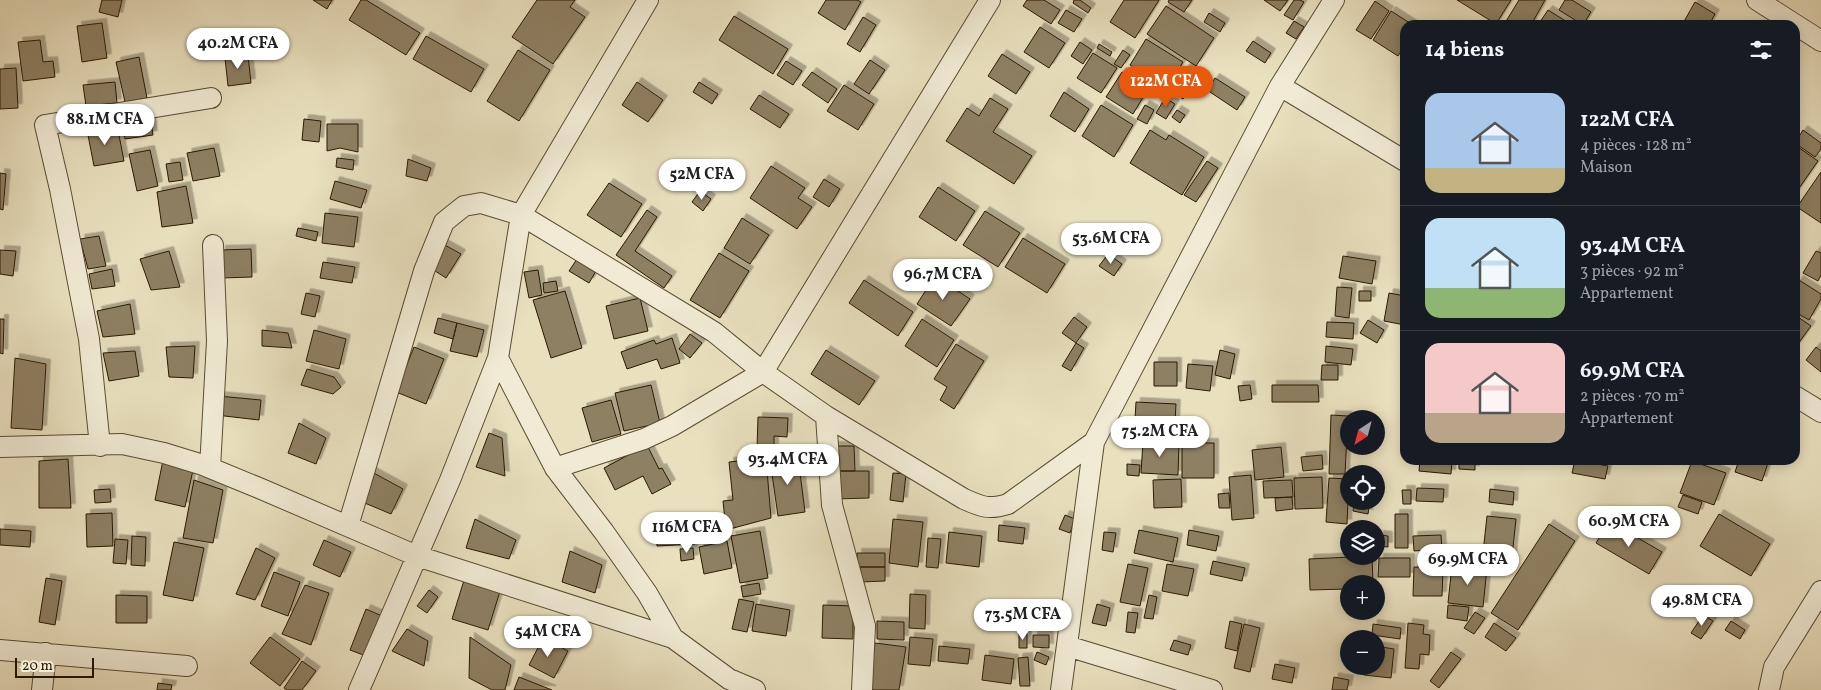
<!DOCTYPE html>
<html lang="fr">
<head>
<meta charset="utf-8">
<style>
	:root { --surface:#171b24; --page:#242831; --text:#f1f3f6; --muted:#9ea1a6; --line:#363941; --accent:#ea580c }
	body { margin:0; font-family:Vollkorn,serif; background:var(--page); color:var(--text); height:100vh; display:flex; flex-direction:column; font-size:19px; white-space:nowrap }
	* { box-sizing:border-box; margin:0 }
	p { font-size:16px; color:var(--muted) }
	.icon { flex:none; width:28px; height:28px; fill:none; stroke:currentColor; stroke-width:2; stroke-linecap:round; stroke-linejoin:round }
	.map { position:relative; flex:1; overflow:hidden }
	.sheet { position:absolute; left:1400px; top:20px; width:400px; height:445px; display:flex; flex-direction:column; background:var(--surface); border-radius:15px; box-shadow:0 2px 12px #0003 }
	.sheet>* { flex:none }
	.needle { width:32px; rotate:216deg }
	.buttons { position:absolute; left:1340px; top:410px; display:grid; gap:10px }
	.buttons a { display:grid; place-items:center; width:45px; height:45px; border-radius:50%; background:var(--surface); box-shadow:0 2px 12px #0003; font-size:25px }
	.scale { position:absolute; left:15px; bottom:12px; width:79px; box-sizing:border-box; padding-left:5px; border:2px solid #2b1901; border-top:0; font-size:14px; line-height:18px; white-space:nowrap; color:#2b1901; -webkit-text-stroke:4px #f1ebd5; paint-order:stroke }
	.price { position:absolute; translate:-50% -42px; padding:0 11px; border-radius:18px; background:#fff; color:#222; font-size:16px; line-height:32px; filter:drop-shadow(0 1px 2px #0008) }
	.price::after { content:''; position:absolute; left:50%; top:30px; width:15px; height:11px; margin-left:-8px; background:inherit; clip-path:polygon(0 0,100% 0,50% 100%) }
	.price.active { background:var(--accent); color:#fff }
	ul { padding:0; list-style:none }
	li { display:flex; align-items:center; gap:15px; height:125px; padding:0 25px }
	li+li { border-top:1px solid var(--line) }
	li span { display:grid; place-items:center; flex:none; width:140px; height:100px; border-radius:15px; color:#555 }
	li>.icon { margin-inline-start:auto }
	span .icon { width:60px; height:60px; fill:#fffc; stroke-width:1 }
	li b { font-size:21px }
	h2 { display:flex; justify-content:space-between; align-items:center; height:60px; padding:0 25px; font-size:21px }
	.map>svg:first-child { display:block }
</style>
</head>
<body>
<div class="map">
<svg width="1821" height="690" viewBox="0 0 1821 690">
	<defs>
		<filter id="shadow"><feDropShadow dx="4.5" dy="-4.5" stdDeviation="0" flood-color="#0004"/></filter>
	</defs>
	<rect width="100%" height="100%" fill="#e9e0be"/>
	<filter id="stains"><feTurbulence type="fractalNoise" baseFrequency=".004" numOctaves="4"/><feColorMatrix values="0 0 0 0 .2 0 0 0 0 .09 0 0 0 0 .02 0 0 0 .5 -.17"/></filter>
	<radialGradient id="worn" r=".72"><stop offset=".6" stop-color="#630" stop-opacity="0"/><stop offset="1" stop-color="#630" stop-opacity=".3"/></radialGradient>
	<path fill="#8e8063" stroke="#2b1901" filter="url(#shadow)" d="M102,0H122L118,17L99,12Z
		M313,0H332L327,9Z
		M361,0H366L420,33L406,55L349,20Z
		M537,0H575L570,7L585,17L553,64L512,37Z
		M826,0H857L861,2L845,30L818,13Z
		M1027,0H1044L1060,10L1051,24L1023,6Z
		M1074,0H1080L1091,8L1088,13L1073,3Z
		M1124,0H1159L1135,38L1110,22Z
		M1169,0H1192L1184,12L1168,2Z
		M1264,0H1288L1280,11Z
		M1294,0H1300L1304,2L1293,20L1284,15Z
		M1457,0H1511L1496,24Z
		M1519,0H1545L1531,25H1509L1505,23Z
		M1565,0H1572L1591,12L1583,25L1559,10Z
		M1375,1L1389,11L1371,39L1356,30Z
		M1695,2L1715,14L1709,25H1682Z
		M1166,6L1214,38L1196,66L1147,34Z
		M1066,10L1082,19L1074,32L1058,23Z
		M1548,10L1572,25H1538Z
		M1391,11L1413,25H1405V45L1398,56L1373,40Z
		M1209,13L1225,23L1220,32L1204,22Z
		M734,16L788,49L773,74L719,40Z
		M863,17L876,25L860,52L847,44Z
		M1294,21L1304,27L1296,39L1286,33Z
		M102,23L107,58L82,62L77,26Z
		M1040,27L1065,43L1049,68L1024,52Z
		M426,36L484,69L471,92L413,59Z
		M1146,39L1183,62L1167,88L1130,65Z
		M40,40L43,62L53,61L55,77L23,81L18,42Z
		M1253,41L1271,53L1265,63L1246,51Z
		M1080,42L1092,50L1083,64L1071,56Z
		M1099,44L1112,52L1110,56L1097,48Z
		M518,50L550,70L519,121L487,101Z
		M1123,50L1130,55L1121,68L1114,64Z
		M1093,53L1117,68L1101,93L1077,78Z
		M1002,54L1030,72L1016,94L988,76Z
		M248,55L251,83L228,86L225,58Z
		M139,57L147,98L125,102L116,62Z
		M870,60L885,70L869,94L854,84Z
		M786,61L802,71L793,85L777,75Z
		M1187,66L1199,75L1183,99L1170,91Z
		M16,68L18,108L0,109V69Z
		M812,72L837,89L828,103L802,85Z
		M1122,72L1148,89L1133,114L1106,97Z
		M1215,78L1245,97L1237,110L1207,90Z
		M115,82L117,103L86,106L83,85Z
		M637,82L663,100L648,122L622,105Z
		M699,82L718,94L712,104L693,92Z
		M844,85L874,104L858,130L827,111Z
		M1064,92L1089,109L1075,132L1050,116Z
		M759,95L789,114L780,128L750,109Z
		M990,98L1008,109L993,132L1032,156L1014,184L946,141L967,108L979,116Z
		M1165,98L1175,104L1166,119L1156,113Z
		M1101,105L1133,125L1114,157L1082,136Z
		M1145,105L1154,110L1147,124L1137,119Z
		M1177,110L1185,115L1180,123L1172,117Z
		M304,119L321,121L319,142L302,140Z
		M151,121L153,135L125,139L123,126Z
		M327,124H358V152L340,148L327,151Z
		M117,125L124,161L94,166L87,130Z
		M1150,130L1166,140L1169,135L1204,157L1182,195L1130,163Z
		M1803,130L1821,143V149L1815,157L1795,143Z
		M1795,145L1818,161L1795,194Z
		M214,148L220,176L193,181L187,153Z
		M150,150L158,186L137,191L129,154Z
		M337,158L354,160L353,170L336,167Z
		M408,159L431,168L427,181L406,176Z
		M1207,161L1218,168L1196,202L1184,195Z
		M180,162L183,180L169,182L166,164Z
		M771,166L805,188L798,198L812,207L797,229L750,198Z
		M1821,172V223L1797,207Z
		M0,173L6,174L3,210L0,209Z
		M824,179L840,189L829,207L813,197Z
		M335,181L367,190L361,208L330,199Z
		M609,183L642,204L621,237L587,215Z
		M186,186L193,223L162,227L157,192Z
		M938,187L975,211L956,241L919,217Z
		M700,191L711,199L703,211L692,202Z
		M647,210L657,217L635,251L672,276L664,288L616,255Z
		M985,211L1020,233L998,267L963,245Z
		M325,213L358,217L354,247L322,243Z
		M742,218L769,235L750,264L724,248Z
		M298,228L318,232L316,241L296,236Z
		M99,236L106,266L88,269L80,239Z
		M1023,238L1065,264L1047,293L1005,267Z
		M443,244L461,254L446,278L429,267Z
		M251,249L252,277L222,278L221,250Z
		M0,250L16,251L13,276L0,274Z
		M169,251L180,287L151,290L140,259Z
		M1816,251L1821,253V275L1818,281L1803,273Z
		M719,253L749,271L720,318L690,300Z
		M1108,254L1122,264L1114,276L1099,266Z
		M1343,256L1376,261L1372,284L1339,278Z
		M577,259L596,271L589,283L569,271Z
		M323,262L355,267L352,283L320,278Z
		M923,264L933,272L924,285L914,277Z
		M112,269L115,286L92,289L89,274Z
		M538,270L542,295L529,298L524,272Z
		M935,276L970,299L951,326L917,304Z
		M864,280L913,312L898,336L849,303Z
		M1799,280L1821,294V299L1809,320L1795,312V286Z
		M556,281L558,291L544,293L543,283Z
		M1337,287L1352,288L1349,318L1335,316Z
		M565,291L582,348L551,358L533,300Z
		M1359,291H1371V301H1359Z
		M306,293L320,296L315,317L301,314Z
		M1389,293L1405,296V325L1384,321Z
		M640,298L648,331L614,339L606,306Z
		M130,304L135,334L103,337L97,311Z
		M1795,315L1811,326L1795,348Z
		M1074,317L1087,327L1076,343L1062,333Z
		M438,318L457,323L453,339L434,333Z
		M0,319H4L3,354L0,353Z
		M922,319L954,340L937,367L905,346Z
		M1368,320L1384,330L1377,343L1360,333Z
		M1327,322L1354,323L1353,339L1326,337Z
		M457,323L484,330L477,357L450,351Z
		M262,330L288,333L292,348L262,346Z
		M314,330L346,339L339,369L306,361Z
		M690,334L702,343L690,358L679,349Z
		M672,338L680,363L661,369L657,359L627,369L621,352L654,340L656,344Z
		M1076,343L1084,348L1071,371L1062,366Z
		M956,344L984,361L954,409L940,400L947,387L934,379Z
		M195,346L193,378L169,377L166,347Z
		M1326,346L1353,349L1351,365L1325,362Z
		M414,347L444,359L426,404L396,392Z
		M1816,347L1821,351V372L1806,360Z
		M826,350L875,381L859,405L811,374Z
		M1220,350L1235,354L1230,379L1215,375Z
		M135,351L139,376L109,381L103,353Z
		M15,358L46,364L42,430L11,428Z
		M1154,362H1177V386H1154Z
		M1188,364L1213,366L1210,391L1186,388Z
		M1322,365H1338V380H1321Z
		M307,369L334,377L341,387L333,394L301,385Z
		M651,385L660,423L624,431L615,393Z
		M1250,385L1252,399L1240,401L1238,386Z
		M1272,385H1318L1319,402H1272Z
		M218,396L261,400L259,420L216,415Z
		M611,400L621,434L592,442L582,408Z
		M1136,402L1176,404L1174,439L1134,436Z
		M1331,415L1348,416L1345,474H1329Z
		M758,417L788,418L787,437L774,436V449L757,448Z
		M299,423L326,438L316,464L288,453Z
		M489,433L502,438L505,476L476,467Z
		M645,441L659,469L662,468L671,484L652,494L643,476L615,490L604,468L632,453Z
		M1143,441L1179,443L1178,475L1141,473Z
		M1182,443H1214V478H1182Z
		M834,446H854L855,471H835Z
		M1281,447L1284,477L1255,480L1252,450Z
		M1322,455L1323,469L1303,471L1301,457Z
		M798,457L805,512L778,516L770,460Z
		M766,458L771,518L726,530L723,501L733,500L729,462Z
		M68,459L71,508H39V461Z
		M163,460L193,470L185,507L155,500Z
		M1420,460H1452L1451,474L1419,471Z
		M1459,460H1475V470L1459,469Z
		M1504,460H1529L1528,464Z
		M1575,460L1608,466L1605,479L1572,473Z
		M1739,460H1769L1762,481L1735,472Z
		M1692,461L1726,473L1714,505L1680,493Z
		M1127,464L1140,465L1139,476L1127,475Z
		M835,471H869V498L835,499Z
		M372,472L403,489L391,514L360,501Z
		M893,473L906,474L903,502L890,500Z
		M1251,475L1254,518L1232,520L1229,477Z
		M1322,477L1323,508L1295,509L1294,478Z
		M1329,478L1349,479L1347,524L1326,522Z
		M1181,479L1182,507L1154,508L1153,480Z
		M194,480L223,490L213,543L183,538Z
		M1292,480L1293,497L1264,498L1263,481Z
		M1417,488L1444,489L1443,502L1416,501Z
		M110,489L111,502L95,503L94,490Z
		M1490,489L1514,492L1513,505L1489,502Z
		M1402,490H1411V504H1403Z
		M1229,493L1230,508H1219L1218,494Z
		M1683,495L1702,502L1698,514L1678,507Z
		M1292,497L1293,509L1276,511L1275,498Z
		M1354,501H1370L1368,514L1353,511Z
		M112,513L113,546L87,547L86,514Z
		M1395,514H1408V548H1395Z
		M1719,514L1770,544L1751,576L1700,546Z
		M1065,515L1075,519L1070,533L1059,529Z
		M1487,516L1516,519L1511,566L1482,562Z
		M475,519L516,540L509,559L466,548Z
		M893,519L923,522L918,567L889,563Z
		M1609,521L1662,552L1649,574L1596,543Z
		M1549,524L1575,541L1518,630L1491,613Z
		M999,525L1025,528L1023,544L998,541Z
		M694,527L695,544L657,546L656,529Z
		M0,529L31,531L30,547L0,545Z
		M1139,530L1178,538L1173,562L1134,553Z
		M1189,530L1219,536L1216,551L1187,545Z
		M760,531L768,578L740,583L731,536Z
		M949,532L982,536L979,567L946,563Z
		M1104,532L1116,533L1113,552L1102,550Z
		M1379,535L1388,536V547L1378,546Z
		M1441,535L1442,549L1414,551L1413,536Z
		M132,536L146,537L145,566L131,565Z
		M928,538L941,539L938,568L926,567Z
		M115,539L128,540L126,564L113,563Z
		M324,540L351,552L340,577L313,565Z
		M727,541L732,568L704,574L699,547Z
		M174,542L204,548L193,601L163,595Z
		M256,548L275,558L255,600L236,594Z
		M693,548L694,559L681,561L680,549Z
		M570,551L602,565L595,593L562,582Z
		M857,553H885V567H858Z
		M1372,556L1373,584H1349V589L1310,590L1309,559Z
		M1379,558H1410V577H1378Z
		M1213,561L1245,568L1242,581L1210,574Z
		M1128,564L1148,568L1140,606L1120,602Z
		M1167,564L1194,569L1188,596L1162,591Z
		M1452,565L1487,568L1483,607L1448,603Z
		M860,567H885V581L861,582Z
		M1414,567H1443L1442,596H1413Z
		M274,572L300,582L288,616L261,606Z
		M465,577L501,588L488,630L452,619Z
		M46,578L62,581L55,625L39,622Z
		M759,583L761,594L743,597L741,586Z
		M305,585L329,593L311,645L282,634Z
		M429,590L438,597L427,613L417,606Z
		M910,594L926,595L925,629L909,628Z
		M116,595L147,596V623H116Z
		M1149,595L1157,597L1153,619L1144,618Z
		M739,599L754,602L747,632L732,629Z
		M756,604L790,610L786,636L752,631Z
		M1097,604L1110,608L1106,626L1092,623Z
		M823,605L853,606V639L822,638Z
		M1448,605L1469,607L1467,621L1447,618Z
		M366,609L382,616L366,656L350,650Z
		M1128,612L1138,613L1135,633L1126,632Z
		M1475,612L1485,618L1474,634L1464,628Z
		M1703,615L1713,621L1701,639L1691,633Z
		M877,621L904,622V640L877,639Z
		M1230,621L1242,624L1237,651L1225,648Z
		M1731,621L1745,630L1740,639L1725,630Z
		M1408,623L1424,625L1423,634L1430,635L1429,655L1420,654L1419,669L1405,668Z
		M1494,623L1516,638L1506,651L1485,637Z
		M1244,624L1260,628L1250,672L1234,668Z
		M1373,624L1401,628L1400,639L1372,635Z
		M407,629L428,641L424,666L392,651Z
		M1019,634H1027V648H1019Z
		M1033,635H1049V648L1033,647Z
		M270,637L300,659L280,686L250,663Z
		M470,637L511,665L505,690H492L469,678Z
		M910,637L933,639L930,666L908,664Z
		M543,638L568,651L554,678L529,665Z
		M1174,640L1191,645L1188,655L1170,650Z
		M875,643L906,647L899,690H869Z
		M939,646L970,649L968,664L938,661Z
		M1376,646L1394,649L1391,678L1364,675L1365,666H1376Z
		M1037,652L1049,657L1046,665L1034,660Z
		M1451,652L1461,659L1439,688L1430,681Z
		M985,655L1014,659L1011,684L982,680Z
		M1028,657L1030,686H1020L1018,658Z
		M302,661L316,671L302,690H287L284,688Z
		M1275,664L1295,668L1292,683L1272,679Z
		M519,677L552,690H514Z
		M1334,677L1349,680L1347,690H1332Z
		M158,683L172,685L171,690H157Z"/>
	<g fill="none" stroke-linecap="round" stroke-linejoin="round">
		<g stroke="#5a4b30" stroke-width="22">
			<path id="minor" d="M648,0L521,215L714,332L763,372L826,416L964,499C982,507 989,510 1008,504L1094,442L1280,86L1334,0
				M1757,0L1821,41
				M1280,86L1405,161
				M1795,396L1821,412
				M826,416L832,505L865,626L862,690
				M100,446L89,339L60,189L45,125L211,98
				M0,447L122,444L164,453L203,465L259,488L417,556L673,638
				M210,468L217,341L213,245
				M555,468L644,439L672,426L763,372L990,0
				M348,526L424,271L444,222L464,206L481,203L521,215L498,358L555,468L604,532L647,593L673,638L729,679L755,690
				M1067,646L1212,690
				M0,650L187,666
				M42,690L46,653
				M359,690L450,480L498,358
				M1061,690L1094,442
				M1769,690L1774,667L1821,591"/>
		</g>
		<use href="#minor" stroke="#f1ebd5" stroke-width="20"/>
	</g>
	<rect width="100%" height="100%" filter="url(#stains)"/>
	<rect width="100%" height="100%" fill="url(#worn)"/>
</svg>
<div class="buttons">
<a><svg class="needle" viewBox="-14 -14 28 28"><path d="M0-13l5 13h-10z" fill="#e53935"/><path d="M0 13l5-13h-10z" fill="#9ea1a6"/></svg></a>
<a><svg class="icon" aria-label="locate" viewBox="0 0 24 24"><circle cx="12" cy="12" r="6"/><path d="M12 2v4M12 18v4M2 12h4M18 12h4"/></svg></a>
<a><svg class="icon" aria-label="layers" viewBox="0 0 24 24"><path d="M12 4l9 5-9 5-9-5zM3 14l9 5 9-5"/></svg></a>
<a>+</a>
<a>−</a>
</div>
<div class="scale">20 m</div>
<b class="price" style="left:238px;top:70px">40.2M CFA</b>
<b class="price active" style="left:1166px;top:108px">122M CFA</b>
<b class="price" style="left:105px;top:146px">88.1M CFA</b>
<b class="price" style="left:702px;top:201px">52M CFA</b>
<b class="price" style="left:1111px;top:265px">53.6M CFA</b>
<b class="price" style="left:943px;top:301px">96.7M CFA</b>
<b class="price" style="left:1160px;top:458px">75.2M CFA</b>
<b class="price" style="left:788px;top:486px">93.4M CFA</b>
<b class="price" style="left:1629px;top:548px">60.9M CFA</b>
<b class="price" style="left:687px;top:554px">116M CFA</b>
<b class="price" style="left:1468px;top:586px">69.9M CFA</b>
<b class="price" style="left:1702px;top:627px">49.8M CFA</b>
<b class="price" style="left:1023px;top:641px">73.5M CFA</b>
<b class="price" style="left:548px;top:658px">54M CFA</b>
<section class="sheet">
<h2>14 biens<svg class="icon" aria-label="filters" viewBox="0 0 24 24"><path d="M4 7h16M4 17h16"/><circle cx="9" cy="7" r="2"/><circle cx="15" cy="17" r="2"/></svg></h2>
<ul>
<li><span style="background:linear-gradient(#a9c7e8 75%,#c2b280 0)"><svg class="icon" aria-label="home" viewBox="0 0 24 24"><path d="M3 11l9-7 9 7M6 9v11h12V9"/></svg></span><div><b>122M CFA</b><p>4 pièces · 128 m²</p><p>Maison</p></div></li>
<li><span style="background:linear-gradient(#bfe0f5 70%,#8fb573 0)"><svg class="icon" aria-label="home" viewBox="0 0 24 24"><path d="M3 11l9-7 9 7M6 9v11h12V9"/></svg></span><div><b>93.4M CFA</b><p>3 pièces · 92 m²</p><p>Appartement</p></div></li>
<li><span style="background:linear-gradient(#f6c9c9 70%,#b9a48a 0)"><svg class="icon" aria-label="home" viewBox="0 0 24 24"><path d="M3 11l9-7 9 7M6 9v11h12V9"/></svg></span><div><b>69.9M CFA</b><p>2 pièces · 70 m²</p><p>Appartement</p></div></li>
</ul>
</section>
</div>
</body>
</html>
